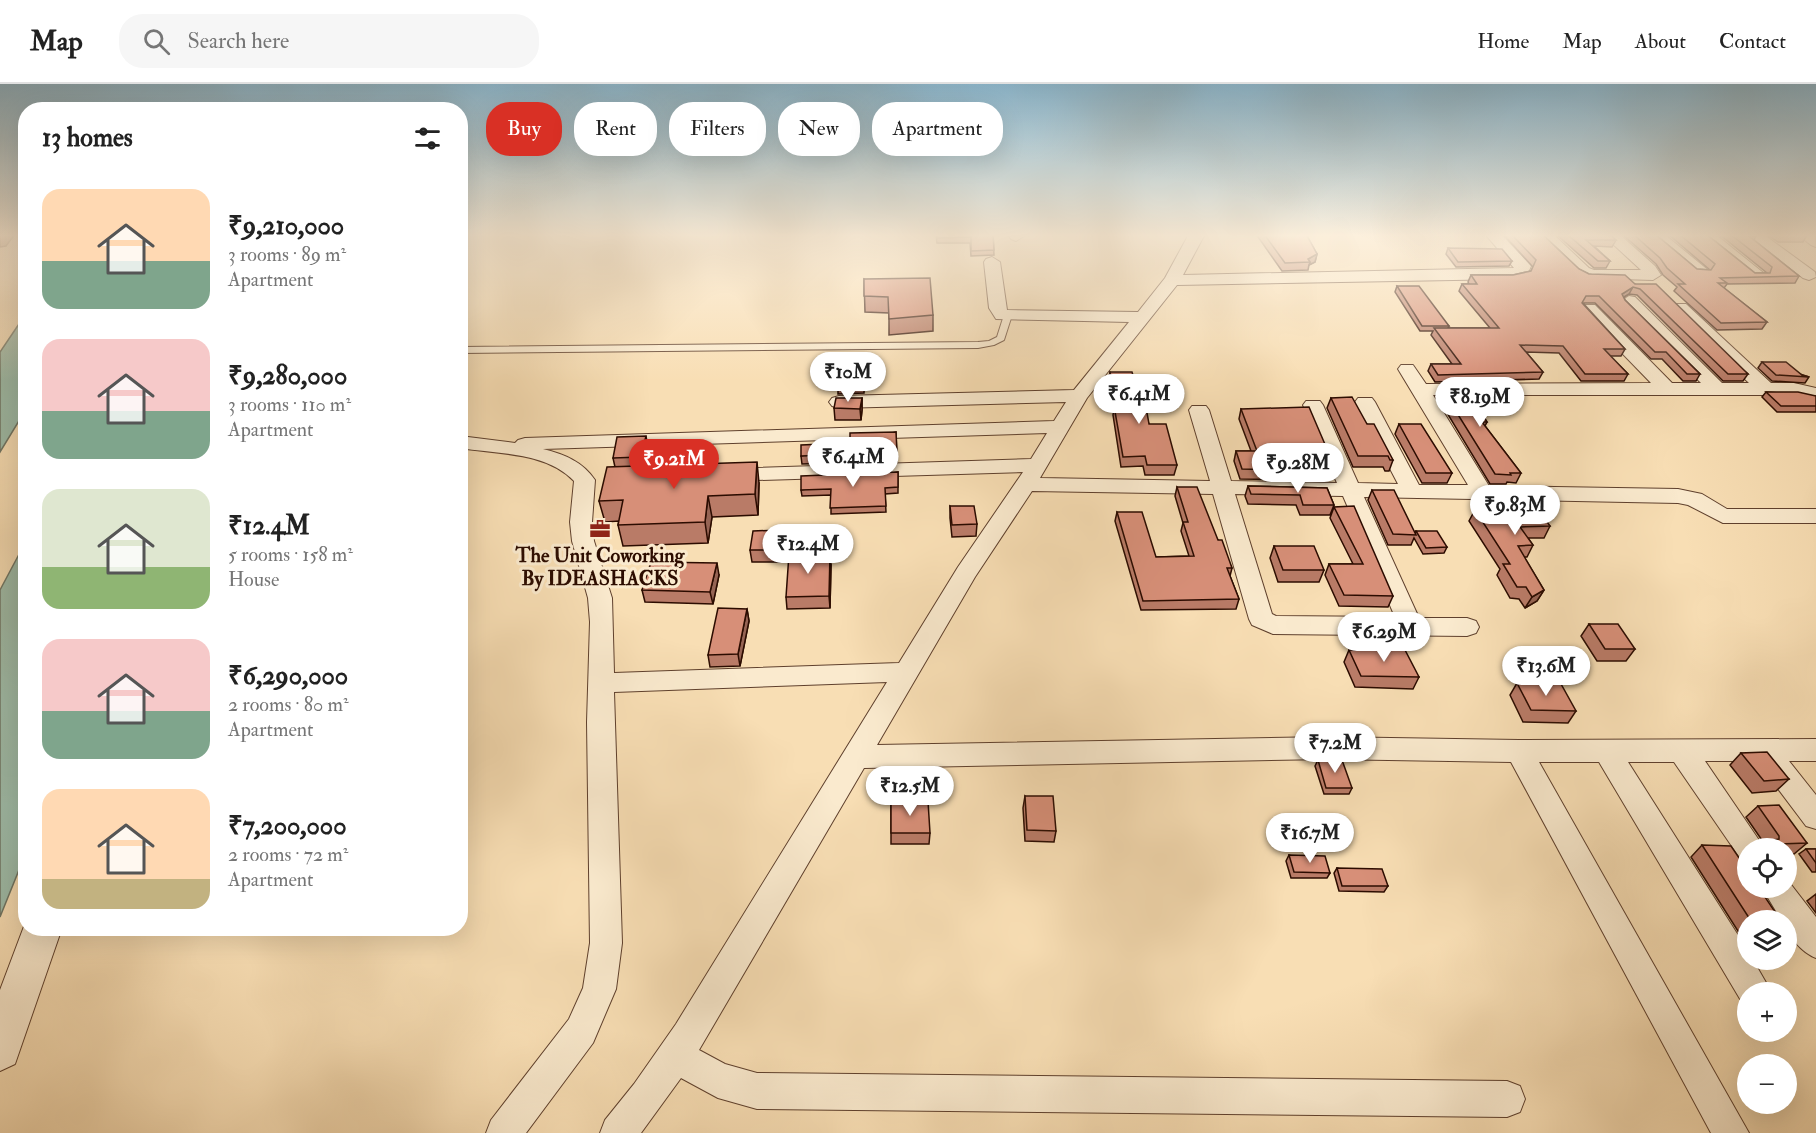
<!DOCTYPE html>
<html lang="en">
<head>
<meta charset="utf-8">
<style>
	:root { --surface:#fff; --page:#f6f6f6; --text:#222; --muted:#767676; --line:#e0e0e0; --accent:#d93025 }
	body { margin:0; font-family:"IM FELL Double Pica",serif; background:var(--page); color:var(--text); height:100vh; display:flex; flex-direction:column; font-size:22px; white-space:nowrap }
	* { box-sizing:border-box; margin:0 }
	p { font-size:20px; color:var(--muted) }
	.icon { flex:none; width:33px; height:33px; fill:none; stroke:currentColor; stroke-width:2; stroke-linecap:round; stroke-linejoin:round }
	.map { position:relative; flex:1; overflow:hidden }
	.sheet { position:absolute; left:18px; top:18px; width:450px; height:834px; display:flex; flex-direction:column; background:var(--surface); border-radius:24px; box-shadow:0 6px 24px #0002 }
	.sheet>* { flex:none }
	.banner { position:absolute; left:486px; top:18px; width:570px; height:54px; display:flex; gap:12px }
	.fabs { position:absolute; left:1737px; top:754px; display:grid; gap:12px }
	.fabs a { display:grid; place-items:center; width:60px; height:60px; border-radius:50%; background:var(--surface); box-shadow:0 6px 24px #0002; font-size:30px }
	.price { position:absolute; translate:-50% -51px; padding:0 14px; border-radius:21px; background:#fff; color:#222; font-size:20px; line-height:39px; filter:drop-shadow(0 2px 3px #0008) }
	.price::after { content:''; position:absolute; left:50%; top:36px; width:18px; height:14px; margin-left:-9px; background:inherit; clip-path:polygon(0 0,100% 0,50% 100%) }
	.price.selected { background:var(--accent); color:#fff }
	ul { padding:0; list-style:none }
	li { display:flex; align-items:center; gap:18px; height:150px; padding:0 24px }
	li span { display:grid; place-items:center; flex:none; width:168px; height:120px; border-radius:18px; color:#555 }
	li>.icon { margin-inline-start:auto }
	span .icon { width:72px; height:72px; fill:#fffc; stroke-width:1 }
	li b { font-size:26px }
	h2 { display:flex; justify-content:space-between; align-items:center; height:72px; padding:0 24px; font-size:26px }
	.pill { padding:0 21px; border-radius:24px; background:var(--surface); box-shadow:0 6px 24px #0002; font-size:21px; line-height:54px }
	.pill.selected { background:var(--accent); color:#fff }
	header { display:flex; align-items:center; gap:36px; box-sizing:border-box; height:84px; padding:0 30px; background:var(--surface); border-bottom:2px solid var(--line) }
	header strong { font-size:28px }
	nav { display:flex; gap:33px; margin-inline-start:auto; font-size:21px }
	.search { width:420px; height:54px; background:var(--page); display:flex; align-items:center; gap:15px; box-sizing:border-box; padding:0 21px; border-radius:24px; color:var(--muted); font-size:22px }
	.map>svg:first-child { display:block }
</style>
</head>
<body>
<header>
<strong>Map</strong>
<div class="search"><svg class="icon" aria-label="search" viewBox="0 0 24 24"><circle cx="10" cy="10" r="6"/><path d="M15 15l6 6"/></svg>Search here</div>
<nav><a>Home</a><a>Map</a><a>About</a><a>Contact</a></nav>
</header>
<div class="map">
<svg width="1816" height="1049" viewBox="0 0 1816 1049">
	<rect width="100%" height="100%" fill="#f8deb4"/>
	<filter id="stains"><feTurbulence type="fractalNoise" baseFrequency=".00333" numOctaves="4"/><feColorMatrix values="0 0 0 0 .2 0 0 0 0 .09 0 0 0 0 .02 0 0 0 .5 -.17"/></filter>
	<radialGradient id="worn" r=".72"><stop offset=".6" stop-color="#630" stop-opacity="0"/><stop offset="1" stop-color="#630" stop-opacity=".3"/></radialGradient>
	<path fill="#9ebca9" stroke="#707665" stroke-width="1.5" d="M25,231V327L0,368V268Z
		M25,459V771L0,833V506Z"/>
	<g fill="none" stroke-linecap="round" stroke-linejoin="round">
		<g stroke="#5f402d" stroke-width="2">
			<path id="service" d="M1008,228L1012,231L1004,256L994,261L978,264L460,269V263L978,258L989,257L997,253L1004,231Z"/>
		</g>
		<g stroke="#5f402d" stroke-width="2">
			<path id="minor" d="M1008,150H1024V152L1016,157L1011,155Z
				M1189,150H1205L1183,191L1514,184L1485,150H1501L1531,182L1527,191L1510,195L1177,201L1087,314L1040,394L1210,397L1189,326L1192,322H1206L1209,326L1231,397L1337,399L1303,321L1306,317H1320L1323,321L1358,399L1398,400L1355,318L1358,314H1372L1375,318L1419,401H1468L1398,285L1401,281H1413L1426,300L1651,299L1583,229L1581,225L1583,221H1595L1672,299H1701L1623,221L1621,217L1629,212L1635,213L1722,299H1749L1674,228L1672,224L1674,220H1686L1771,299H1794L1816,304V316L1794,311H1433L1489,402L1678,405L1702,410L1727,425H1816V439H1723L1688,421L1678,419L1364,413L1419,534H1467L1476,537L1479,543L1476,549L1467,552L1273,550L1252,541L1249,535L1213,410L1032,407L975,493L877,661L1327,653L1519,656L1816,655V677H1789L1816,711V745L1806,742L1757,677H1705L1765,765H1748V777L1740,774L1674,678H1628L1748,867V876H1753L1772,909H1748V922L1743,920L1599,678H1539L1749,1049H1711L1511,678L1327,675L864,684L699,966L725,980L757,989L1507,997L1520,1002L1525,1015L1520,1028L1507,1033L757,1025L718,1014L681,994L641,1049H600L605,1036L634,1000L676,940L887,598L614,608L622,859L616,905L593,959L526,1049H486L491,1036L569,935L583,904L590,859L587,638L590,538L588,514L572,457L570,438L574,397C546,368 498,370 460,364V352L515,359L518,356L525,354L1054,337L1066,318L839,324L832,322L829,318L832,314L839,312L1074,306L1129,238L996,235L989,224L984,178L986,175L992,173L1000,178L1007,226L1138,228L1165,194ZM1047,349L1031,375L726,385L719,386L716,391L719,396L726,397L1023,388L958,483L899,579L614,589L612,514L594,457L592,438L595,396C583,378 564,370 543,365ZM1235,410L1343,412L1395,533L1276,532L1272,530Z
				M1536,150H1553L1589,184L1594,186H1641L1602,150H1619L1655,182L1661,191L1653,196L1586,194L1577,190Z
				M1647,150H1664L1709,187L1707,190H1695Z
				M1697,150H1715L1766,191L1764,194H1752Z
				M1745,150H1763L1815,188L1816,193L1809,196L1803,194Z
				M1797,150H1815L1816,163L1811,161Z
				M1786,794L1816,833V874C1803,869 1786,852 1786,837H1782L1762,804H1786Z"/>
		</g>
		<g stroke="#5f402d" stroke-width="2">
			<path id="tertiary" d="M26,837V844H62L15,980L0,987V906Z"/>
		</g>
		<use href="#service" fill="#faeace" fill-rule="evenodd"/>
		<use href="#minor" fill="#faeace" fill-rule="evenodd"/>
		<use href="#tertiary" fill="#faeace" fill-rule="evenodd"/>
	</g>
	<path fill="#b97b67" stroke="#2c0c00" stroke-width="1.5" d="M936,150H993L994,171L971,172L970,159H937Z
		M1256,150H1306L1317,170L1315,178L1309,181L1308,186L1282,187Z
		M1427,150H1444V152Z
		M1503,150H1542L1579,185L1589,190L1635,200L1748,290L1743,297H1723L1637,211L1629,210L1624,213L1625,216L1700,290L1696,297H1683L1662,275H1651L1595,219H1583L1625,265L1621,272H1610L1628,290L1624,297H1581L1559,269L1526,268L1543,288L1539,295L1435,298L1428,287L1431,280H1452L1431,251L1433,247H1420L1395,208L1397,202L1449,242L1448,244H1490L1459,207L1462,200H1469L1468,198L1471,191H1513L1531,187L1533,183Z
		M1556,150H1609L1616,156L1612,163L1594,162L1610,177L1606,184H1594Z
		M1622,150H1655L1697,185L1710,186L1668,150H1706L1755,189H1767L1719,150H1754L1756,152L1754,156L1799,192L1795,199L1727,200L1724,204L1767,238L1762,245L1717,246L1674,207L1677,203L1663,191L1656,180Z
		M1766,150H1806L1807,151L1803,158H1778Z
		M1448,164L1512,177L1509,182L1456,183L1446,170Z
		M864,195L933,231V247L889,251V229L865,228Z
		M1762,278L1809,293L1805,299L1772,297L1758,284Z
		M865,287L864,309L838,310V304Z
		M1110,288L1142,322L1149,340L1177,381L1174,391H1145L1143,382L1121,383L1113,331L1114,325L1108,297Z
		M1442,305L1492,321L1487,330H1482L1487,338L1485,342L1521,389L1516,399L1507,398L1506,400H1490L1438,314Z
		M1766,308L1816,312V328H1777L1762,313Z
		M862,314V326L861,336H835L834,324Z
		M1331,314L1367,340L1393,376L1389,387H1385L1383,383H1353L1327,324Z
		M1241,325L1333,379L1330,388H1319L1316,396L1240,395L1234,377L1236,367H1251L1239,335Z
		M1399,340L1452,389L1447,399H1422L1395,350Z
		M896,348L897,377L802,380L801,372Z
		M648,364L645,382L759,399L758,431L712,433L708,459L623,462L618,441L619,437L605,438L599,417L615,383L613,374Z
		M898,388V409L885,410L886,428L831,430V411L802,412L801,406Z
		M1248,402L1327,404L1334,421L1330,431H1300L1296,421L1248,420L1245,412Z
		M1177,403L1218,456L1232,484L1230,492L1239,515L1236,525L1141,526L1115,437L1117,428L1156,473L1189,472L1181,447L1183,439L1175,412Z
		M1372,406L1415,449L1416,447L1447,463L1444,469L1423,470L1414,454L1411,461H1388L1368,416Z
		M1506,407L1550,442L1544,454H1528L1533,461L1527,473H1524L1544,506L1537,517L1525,524L1519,515L1510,514L1497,491L1500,485L1469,437L1475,426L1500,425L1498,421Z
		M950,422L977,440L976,452L952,453L950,434Z
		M1334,423L1393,512L1388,523L1339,522L1325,491L1329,480H1353L1330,434Z
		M781,446L782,458L780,478H752L750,466Z
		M1274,462L1324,486L1319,498H1278L1270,474Z
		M831,481L830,524L787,525L786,513Z
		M719,491L713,520L645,518L642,506Z
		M747,525L749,537L740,582L710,583L708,571Z
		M1589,540L1635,565L1626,577H1597L1581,552Z
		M1349,566L1419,593L1413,605L1355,603L1344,578Z
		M1517,599L1576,627L1568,639L1523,638L1510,611Z
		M1741,669L1789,695L1776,707L1752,709L1730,681Z
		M1318,676L1352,704L1349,710H1324L1315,682Z
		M1025,712L1056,747L1054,758L1025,757L1023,724Z
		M891,717L930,749L929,760H891Z
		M1758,722L1807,759L1794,770H1786V765H1763L1766,762L1746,733Z
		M1702,761L1781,837H1748V855H1743L1691,773Z
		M1806,765H1816V788H1812L1799,770Z
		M1289,771L1330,789L1327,794H1291L1286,777Z
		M1337,784L1388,802L1384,808L1339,807L1334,789Z
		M1816,810V829L1807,817Z"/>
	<path fill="#966454" stroke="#2c0c00" stroke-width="1.5" d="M0,150H15L6,162L0,163Z
		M1317,170L1315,178L1309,181L1310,178L1308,175Z
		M1633,203L1629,210L1619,216L1622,210Z
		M862,314V326L861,336L860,325Z
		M646,352L648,364L644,385L641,373Z
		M757,378L759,399L758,431L755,410Z
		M708,412L712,433L708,459L705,438Z
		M781,446L782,458L780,478L779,466Z
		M830,469L831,481L830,524L829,512Z
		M717,479L719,491L713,520L710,508Z
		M1544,506L1537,517L1525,524L1532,513Z
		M747,525L749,537L740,582L738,570Z"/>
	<path fill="#d78f78" stroke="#2c0c00" stroke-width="1.5" d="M937,150H993L994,166L971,167V153L937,154Z
		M1264,150H1306L1317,170L1308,175L1310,178L1285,179Z
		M1511,150H1542L1579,185L1589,190L1625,191L1635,200H1656L1748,290H1728L1640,205L1633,203L1622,210L1625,216L1700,290H1687L1666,268H1655L1599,212H1586L1582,219L1625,265H1604L1628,290H1585L1563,262L1520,261L1543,288L1438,291L1431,280H1461L1434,244H1499L1462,200H1477L1471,191H1513L1531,187L1536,176Z
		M1567,150H1609L1616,156H1586L1610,177H1598Z
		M1633,150H1655L1697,185L1711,186L1715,180L1679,150H1706L1755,189H1770L1772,183L1730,150H1754L1756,152H1749L1799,192L1720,194L1727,199H1718L1767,238L1721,239L1678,200H1685L1667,184L1660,174Z
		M1780,150H1806L1807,151H1782Z
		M1448,164L1502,165L1512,177L1458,178Z
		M930,194L933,231L889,235L888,213L864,212V195Z
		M1397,202H1419L1449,242H1422Z
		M1762,278H1786L1802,291L1809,293L1776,291Z
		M840,287H865L863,303L838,304Z
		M1110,288H1132L1142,322L1146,323L1149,340H1166L1177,381H1147L1145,372L1123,373L1114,322H1117Z
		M1481,304L1492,321H1476L1487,338H1482L1521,389H1510L1511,391L1495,390L1442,305Z
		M1766,308H1798L1816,312V322H1781Z
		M1352,313L1367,340H1374L1393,376H1390L1388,372H1358L1331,314Z
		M836,314H862L860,325L834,324Z
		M1309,323L1333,379H1316L1319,387L1242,385L1236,367H1257L1241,325Z
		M1399,340H1421L1452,389H1426Z
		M896,348L897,369L801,372V361L850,359V349Z
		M646,352L641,373L613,374L617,353Z
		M757,378L755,410L708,412L705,438L618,441L623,416L599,417L607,383Z
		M898,388V403L885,404L886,422L830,424L831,405L801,406V392Z
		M1248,402L1327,404L1334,421H1303L1300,411L1251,410Z
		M1177,403H1197L1218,456H1222L1232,484H1227L1239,515L1143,517L1117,428H1142L1156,473L1194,472L1183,438H1188Z
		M1372,406H1394L1416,451L1393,450Z
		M1506,407H1525L1550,442L1520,443L1533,461L1518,462L1544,506L1532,513L1526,503H1517L1503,480H1510L1475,426L1514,425L1504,410H1508Z
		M950,422H974L977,440L952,441Z
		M1354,422L1393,512L1344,511L1329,480H1363L1334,423Z
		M781,446L779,466H750L753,447Z
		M1416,447H1437L1447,463L1426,464Z
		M1274,462H1314L1324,486H1283Z
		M830,469L829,512L786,513L789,470Z
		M651,478L717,479L710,508L642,506Z
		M718,524L747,525L738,570L708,571Z
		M1589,540H1618L1635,565H1605Z
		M1349,566H1405L1419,593L1361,592Z
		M1517,599L1561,600L1576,627L1531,626Z
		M1767,668L1789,695L1764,697L1741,669Z
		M1318,676H1342L1352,704H1326Z
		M1025,712H1053L1056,747L1027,746Z
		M891,717H928L930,749H891Z
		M1779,721L1807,759L1775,760L1773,756L1779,755V752L1758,722Z
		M1702,761L1731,762L1748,787V804H1759L1781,837H1751Z
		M1806,765H1816V779Z
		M1289,771L1325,772L1330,789L1294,788Z
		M1337,784L1382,785L1388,802H1342Z"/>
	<linearGradient id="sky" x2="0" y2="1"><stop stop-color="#8ab7cf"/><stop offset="0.51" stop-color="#fcf0dd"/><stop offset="1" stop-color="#fcf0dd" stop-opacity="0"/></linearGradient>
	<rect width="1816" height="297" fill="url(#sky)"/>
	<defs>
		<g id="office-bare" transform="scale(1.62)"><path d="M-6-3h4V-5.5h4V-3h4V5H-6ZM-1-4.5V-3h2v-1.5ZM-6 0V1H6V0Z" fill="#8f2418" stroke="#faeace" stroke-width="2.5" paint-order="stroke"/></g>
	</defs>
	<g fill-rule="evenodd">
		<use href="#office-bare" x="600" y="445"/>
	</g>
	<g text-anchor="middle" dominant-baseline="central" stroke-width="6" stroke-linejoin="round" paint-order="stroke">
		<g font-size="20" font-weight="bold" fill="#2c0c00" stroke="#faeace">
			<text x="600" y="471">The Unit Coworking<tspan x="600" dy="23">By IDEASHACKS</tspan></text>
		</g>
	</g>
	<rect width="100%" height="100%" filter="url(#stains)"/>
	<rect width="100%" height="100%" fill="url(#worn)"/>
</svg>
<div class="fabs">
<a><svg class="icon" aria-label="locate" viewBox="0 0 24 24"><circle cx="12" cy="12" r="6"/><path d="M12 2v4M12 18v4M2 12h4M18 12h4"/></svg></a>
<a><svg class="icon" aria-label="layers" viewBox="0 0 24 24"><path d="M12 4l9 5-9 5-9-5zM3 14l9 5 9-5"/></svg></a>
<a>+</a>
<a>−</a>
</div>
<b class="price" style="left:848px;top:319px">₹10M</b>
<b class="price" style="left:1139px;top:341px">₹6.41M</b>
<b class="price" style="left:1480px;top:344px">₹8.19M</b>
<b class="price" style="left:853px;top:404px">₹6.41M</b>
<b class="price selected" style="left:674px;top:406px">₹9.21M</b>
<b class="price" style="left:1298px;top:410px">₹9.28M</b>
<b class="price" style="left:1515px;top:452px">₹9.83M</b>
<b class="price" style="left:808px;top:491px">₹12.4M</b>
<b class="price" style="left:1384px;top:579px">₹6.29M</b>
<b class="price" style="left:1546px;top:613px">₹13.6M</b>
<b class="price" style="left:1335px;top:690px">₹7.2M</b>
<b class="price" style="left:910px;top:733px">₹12.5M</b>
<b class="price" style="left:1310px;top:780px">₹16.7M</b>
<div class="banner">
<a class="pill selected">Buy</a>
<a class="pill">Rent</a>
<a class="pill">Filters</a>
<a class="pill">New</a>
<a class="pill">Apartment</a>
</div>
<section class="sheet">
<h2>13 homes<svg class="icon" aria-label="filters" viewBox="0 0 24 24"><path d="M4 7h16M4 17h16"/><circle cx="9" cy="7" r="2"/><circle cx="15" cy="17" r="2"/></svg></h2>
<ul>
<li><span style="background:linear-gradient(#ffd9b3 60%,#7fa58c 0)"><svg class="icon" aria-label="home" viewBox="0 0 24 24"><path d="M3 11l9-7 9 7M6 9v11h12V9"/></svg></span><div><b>₹9,210,000</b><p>3 rooms · 89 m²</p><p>Apartment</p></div></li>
<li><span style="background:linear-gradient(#f6c9c9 60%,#7fa58c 0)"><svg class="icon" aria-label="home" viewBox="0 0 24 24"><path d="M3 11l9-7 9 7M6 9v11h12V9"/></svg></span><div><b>₹9,280,000</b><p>3 rooms · 110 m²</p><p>Apartment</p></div></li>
<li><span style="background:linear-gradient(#dfe7d0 65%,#8fb573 0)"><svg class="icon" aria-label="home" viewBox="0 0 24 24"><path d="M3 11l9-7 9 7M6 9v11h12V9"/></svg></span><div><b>₹12.4M</b><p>5 rooms · 158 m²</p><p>House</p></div></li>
<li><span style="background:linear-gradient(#f6c9c9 60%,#7fa58c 0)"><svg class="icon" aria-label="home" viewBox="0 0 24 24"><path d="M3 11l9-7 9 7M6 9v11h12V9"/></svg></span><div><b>₹6,290,000</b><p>2 rooms · 80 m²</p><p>Apartment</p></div></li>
<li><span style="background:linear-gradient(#ffd9b3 75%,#c2b280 0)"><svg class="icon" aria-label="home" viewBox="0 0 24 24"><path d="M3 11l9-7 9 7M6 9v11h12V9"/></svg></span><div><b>₹7,200,000</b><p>2 rooms · 72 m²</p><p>Apartment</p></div></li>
</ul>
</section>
</div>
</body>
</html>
